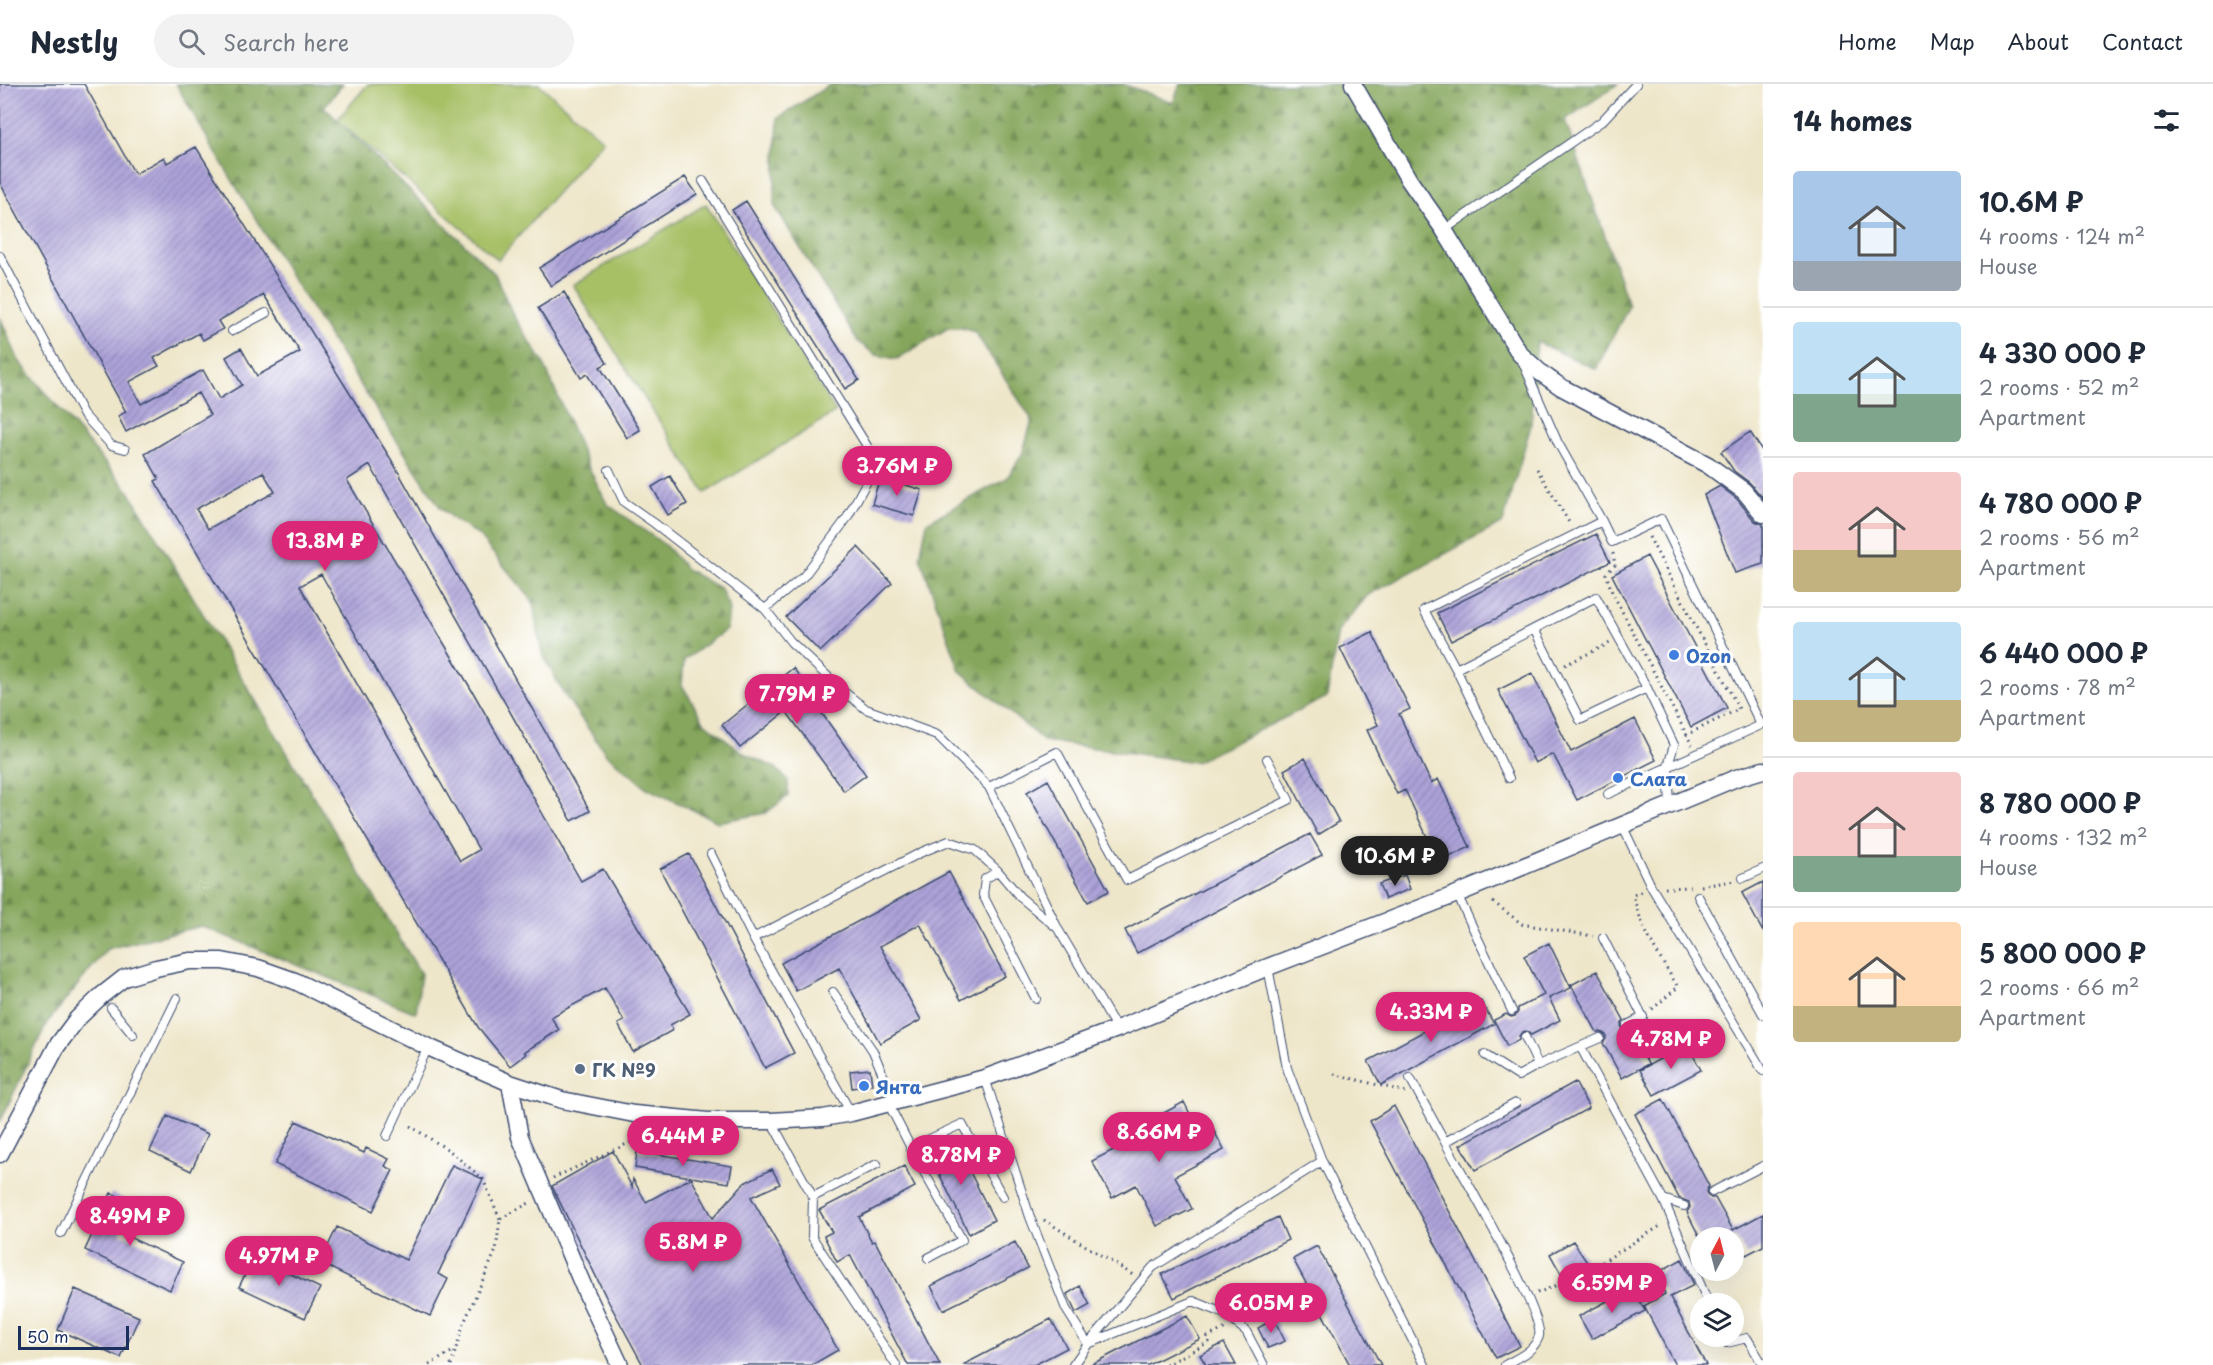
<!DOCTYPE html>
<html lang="en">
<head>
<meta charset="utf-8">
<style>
	:root { --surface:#fff; --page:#f2f2f3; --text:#1f2937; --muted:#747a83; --line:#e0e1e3; --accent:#db2777 }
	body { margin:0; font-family:"Playpen Sans",sans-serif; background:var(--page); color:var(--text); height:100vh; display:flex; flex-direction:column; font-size:22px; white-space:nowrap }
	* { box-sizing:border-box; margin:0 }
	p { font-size:20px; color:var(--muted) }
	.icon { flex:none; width:33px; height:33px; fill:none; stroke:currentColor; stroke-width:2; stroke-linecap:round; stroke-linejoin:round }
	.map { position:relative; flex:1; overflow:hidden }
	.sheet { display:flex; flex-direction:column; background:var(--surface); width:450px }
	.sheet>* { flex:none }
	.needle { width:39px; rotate:7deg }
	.buttons { position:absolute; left:1690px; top:1143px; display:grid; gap:12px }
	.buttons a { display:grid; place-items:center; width:54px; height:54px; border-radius:50%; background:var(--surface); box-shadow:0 6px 24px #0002; font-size:30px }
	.scale { position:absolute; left:18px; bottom:15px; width:111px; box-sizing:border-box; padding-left:6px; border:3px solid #1b2f5e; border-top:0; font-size:16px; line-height:21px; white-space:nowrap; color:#1b2f5e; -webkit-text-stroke:4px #fff; paint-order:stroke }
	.price { position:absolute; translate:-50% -51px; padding:0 14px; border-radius:21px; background:var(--accent); color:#fff; font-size:20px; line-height:39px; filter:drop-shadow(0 2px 3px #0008) }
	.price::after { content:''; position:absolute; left:50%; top:36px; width:18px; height:14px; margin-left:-9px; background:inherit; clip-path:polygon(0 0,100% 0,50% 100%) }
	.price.active { background:#222; color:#fff }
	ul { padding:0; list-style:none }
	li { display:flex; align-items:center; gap:18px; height:150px; padding:0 30px }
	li+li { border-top:2px solid var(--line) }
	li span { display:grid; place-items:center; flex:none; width:168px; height:120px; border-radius:6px; color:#555 }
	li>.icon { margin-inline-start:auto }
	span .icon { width:72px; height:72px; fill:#fffc; stroke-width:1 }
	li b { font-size:26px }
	h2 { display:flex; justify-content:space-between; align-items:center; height:72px; padding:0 30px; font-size:26px }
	header { display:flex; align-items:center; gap:36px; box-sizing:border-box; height:84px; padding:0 30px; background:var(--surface); border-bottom:2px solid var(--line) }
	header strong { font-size:28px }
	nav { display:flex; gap:33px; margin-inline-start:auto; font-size:21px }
	.search { width:420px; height:54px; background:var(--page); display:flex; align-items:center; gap:15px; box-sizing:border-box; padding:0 21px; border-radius:33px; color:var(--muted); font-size:22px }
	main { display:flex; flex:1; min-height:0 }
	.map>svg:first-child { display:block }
</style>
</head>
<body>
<header>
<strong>Nestly</strong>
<div class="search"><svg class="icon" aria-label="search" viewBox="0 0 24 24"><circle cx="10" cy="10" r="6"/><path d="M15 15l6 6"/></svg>Search here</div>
<nav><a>Home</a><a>Map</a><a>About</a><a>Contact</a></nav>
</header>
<main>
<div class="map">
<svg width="1763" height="1281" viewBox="0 0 1763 1281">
	<defs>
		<pattern id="forest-firs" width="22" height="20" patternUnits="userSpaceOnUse" patternTransform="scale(1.5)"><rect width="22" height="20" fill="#85a65b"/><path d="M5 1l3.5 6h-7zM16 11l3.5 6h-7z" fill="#6c884e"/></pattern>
		<pattern id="building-hatch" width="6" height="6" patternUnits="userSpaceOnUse" patternTransform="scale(1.5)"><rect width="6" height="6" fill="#ada3d9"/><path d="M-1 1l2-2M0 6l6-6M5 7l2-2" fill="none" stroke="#8c85b3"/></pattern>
	</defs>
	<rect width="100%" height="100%" fill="#fff"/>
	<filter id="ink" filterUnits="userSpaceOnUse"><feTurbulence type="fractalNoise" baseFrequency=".0167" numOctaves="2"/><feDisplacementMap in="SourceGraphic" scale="12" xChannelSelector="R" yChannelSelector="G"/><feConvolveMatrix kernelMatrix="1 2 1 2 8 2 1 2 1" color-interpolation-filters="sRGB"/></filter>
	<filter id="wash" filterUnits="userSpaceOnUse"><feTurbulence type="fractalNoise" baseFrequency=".008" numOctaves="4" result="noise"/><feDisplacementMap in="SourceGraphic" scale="24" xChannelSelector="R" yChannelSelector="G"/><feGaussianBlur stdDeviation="1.35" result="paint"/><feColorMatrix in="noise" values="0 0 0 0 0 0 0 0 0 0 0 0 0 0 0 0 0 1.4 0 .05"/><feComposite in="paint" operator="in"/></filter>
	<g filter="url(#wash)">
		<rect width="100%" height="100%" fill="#eee6c9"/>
		<path fill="url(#forest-firs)" stroke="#506a5c" stroke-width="1.5" d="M176,0H343L324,23L495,190L514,233L543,278L589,384L607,420L665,461L686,485L721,505L729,524L727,545L684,576L682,601L704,638L745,670L776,684L788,697V712L766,729L718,738L647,704L606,670L564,610L542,569L532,516L478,451L454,436L440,423C349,284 258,145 176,0Z
			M831,0H1123L1173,19L1180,0H1618L1565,36L1629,222L1596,285L1537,258L1531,341L1503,439L1368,511L1338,547L1327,613L1195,678L1044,657L960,587L920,473L927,438L1007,394L1022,371L1032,336L975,248L962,244H948L897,275L876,271L857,257L774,121L778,34Z
			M0,233L19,277L128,406L421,890L416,929L201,842L107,865L47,939L0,1038Z"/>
		<path fill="#a7c066" stroke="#617862" stroke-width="1.5" d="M368,0H539L603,56L498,176L337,36Z
			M706,120L836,328L705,409L573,201Z"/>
		<g id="blocks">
			<path fill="url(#building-hatch)" fill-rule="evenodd" d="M0,0H84L135,90L164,73L167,79L196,63L392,377L590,727L572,737L370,381L347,396L474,610L581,797L603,785L690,930L670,941L673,946L633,968L618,940L624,937L605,904L551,933L559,946L524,968L526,970L510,982L478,943L155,397L159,395L145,370L210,331L198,309L126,348L118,332L126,328L0,99ZM264,211L300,268L257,292L241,264L226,273L242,301L219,315L203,286L141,320L129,298L159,282L154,274L199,249L203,256L223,245L218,237ZM263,388L275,408L208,445L196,425ZM321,490L479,766L460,777L300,502Z
				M685,93L697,110L551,202L539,184Z
				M746,117L859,296L845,305L732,126Z
				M564,208L607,279L600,283L640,346L627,354L587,290L581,294L538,224Z
				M1750,348L1763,368V414L1750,399L1734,387L1721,368Z
				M670,392L687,420L668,431L652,403Z
				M880,393L922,406L914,432L872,420Z
				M1720,402L1737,415L1755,437L1763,440V480L1735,489L1704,411Z
				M1596,450L1610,478L1451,557L1437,529Z
				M858,463L892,499L820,568L786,533Z
				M1647,472L1727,624L1691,643L1612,491Z
				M1372,548L1410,625L1399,630L1431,699L1438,695L1470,763L1439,778L1405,706L1397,710L1367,646L1378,641L1340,564Z
				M793,584L811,607L808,610L866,691L844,707L786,627L740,664L722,641Z
				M1532,589L1571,668L1635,635L1656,676L1577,716L1553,670L1535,679L1498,606Z
				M1305,674L1339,738L1318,751L1284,686Z
				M1048,696L1109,807L1088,818L1027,708Z
				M1310,750L1322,771L1137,869L1125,846Z
				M689,770L794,969L765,984L660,785Z
				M949,788L1005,892L961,916L920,840L880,862L921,936L880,959L839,884L796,907L781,879Z
				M1405,791L1410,805L1385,815L1379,800Z
				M1763,798V848L1742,809Z
				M1549,859L1571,904L1549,914L1560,936L1531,951L1526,947L1522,948L1519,952V956L1507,962L1494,936L1506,930L1511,933L1515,932L1518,928V924L1544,911L1524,872Z
				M1597,887L1624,936L1621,940L1622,944L1630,947L1648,980L1622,994L1603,959L1606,955V951L1601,948H1597L1571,901Z
				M1481,917L1494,940L1381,1001L1368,977Z
				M1687,960L1701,986L1654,1011L1640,986Z
				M870,985L872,1001L852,1004L850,987Z
				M1575,998L1589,1024L1475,1086L1460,1061Z
				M1663,1015L1709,1102L1706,1107L1707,1111L1711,1114H1715L1733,1146L1763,1130V1162L1746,1171L1736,1154H1700L1687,1128L1690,1123L1689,1118L1679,1114L1635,1030Z
				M1184,1018L1200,1050L1212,1043L1224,1066L1175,1092L1192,1125L1157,1142L1136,1101L1112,1114L1092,1077L1154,1045L1149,1037Z
				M1394,1022L1520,1262L1496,1274L1370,1037Z
				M167,1032L208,1050L191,1087L150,1067Z
				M296,1037L364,1069L366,1064L389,1075L385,1082L393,1086L373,1127L275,1080Z
				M953,1054L994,1136L969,1150L928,1067Z
				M613,1067L632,1103L633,1095L646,1118L691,1094L713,1134L744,1099L772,1085L780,1100L751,1113L838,1266L812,1281H643L606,1213L552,1102Z
				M637,1067L732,1082L729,1099L635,1084Z
				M452,1081L483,1095L438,1190L448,1195L430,1232L320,1179L337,1143L406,1176Z
				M904,1082L915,1103L859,1133L872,1158L875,1157L940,1281H908L850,1171L837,1178L824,1152L832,1148L819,1126Z
				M111,1109L133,1119L120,1149L183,1178L170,1206L85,1166Z
				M1278,1133L1288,1156L1174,1214L1162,1190Z
				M1573,1157L1588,1180L1564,1195L1550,1170Z
				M1015,1158L1028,1184L943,1226L931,1202Z
				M1317,1162L1381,1281H1350L1293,1175Z
				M254,1172L320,1204L305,1234L239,1203Z
				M1682,1175L1694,1201L1670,1213L1706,1281H1675L1644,1222L1665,1210L1655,1190Z
				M1080,1202L1090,1221L1076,1229L1067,1210Z
				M1632,1204L1645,1227L1592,1255L1579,1232Z
				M75,1205L139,1233L121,1274L58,1246Z
				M1187,1232L1200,1255L1148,1281H1090Z
				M1051,1235L1067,1264L1034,1281H963Z
				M1274,1235L1285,1257L1268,1264L1258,1244Z
				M1224,1259L1236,1281H1206L1200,1271Z"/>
		</g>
	</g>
	<g filter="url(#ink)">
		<use href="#blocks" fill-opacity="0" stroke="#3b4a6e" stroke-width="1.5"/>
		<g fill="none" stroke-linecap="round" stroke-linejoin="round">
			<g stroke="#3b4a6e" stroke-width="10">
				<path id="service" d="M1444,146L1602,37L1636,0
					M0,172L83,330L111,361L125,365
					M232,247L266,229
					M1523,279L1558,359L1602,437L1424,526L1456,585L1596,513L1647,604L1674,661L1668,682L1670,721
					M609,386L624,418L654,439L765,525L804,492L847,434L867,397V362L703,97
					M1602,437L1612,458L1661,435L1761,641L1608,710
					M765,525L791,558L844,608L866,625L937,651L989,703L1058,845L1117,945
					M1534,545L1580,636L1647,604
					M1456,585L1509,694
					M989,703L1057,668L1127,796L1289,716L1267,675
					M1622,741L1652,804L1763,987
					M711,770L753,854L851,1029
					M998,787L985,795L983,811L1036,915
					M1743,794L1763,785
					M1457,810L1512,927
					M1698,812L1763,930
					M753,854L922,768L949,757L975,766L998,787L1020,813L1056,843
					M1603,854L1643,933L1627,941
					M1268,883L1287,984L1322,1077
					M833,908L873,967L894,1017
					M111,924L133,951
					M1525,953L1538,981
					M1581,964L1663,1115L1684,1122
					M1485,971L1518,992L1538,981L1600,954
					M985,994L1030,1133L1066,1225L1088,1260L1193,1217L1223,1229L1246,1247L1264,1281
					M1410,994L1445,1058
					M888,1019L913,1068L962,1156L928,1174
					M771,1037L813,1113L877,1080
					M387,1052L428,963
					M910,1064L962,1040L1003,1113
					M1712,1108L1763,1082
					M813,1113L812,1153L896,1281
					M1663,1115L1709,1220
					M61,1149L177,914
					M1724,1252L1727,1259L1747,1254L1763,1281
					M1073,1281L1088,1260L1153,1183L1322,1077L1425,1281
					M1505,1281C1517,1274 1534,1268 1539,1252C1545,1230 1460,1086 1445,1058L1516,1019"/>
			</g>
			<g stroke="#3b4a6e" stroke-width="19">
				<path id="minor" d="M1353,0L1409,96L1444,146L1520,270L1541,289L1561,303L1708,381L1744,407L1763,430
					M510,999L520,1053L585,1206L620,1281
					M0,1070L57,962L77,935L101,912L124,894L156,884L190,877H222L258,884L295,897L428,963L510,999L562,1016L634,1030L708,1037H771L823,1034L851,1029L985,994L1117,945L1268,883L1457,810L1736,694L1763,686"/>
			</g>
			<path stroke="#3b4a6e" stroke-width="3" stroke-dasharray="1.5 4.5" stroke-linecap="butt" d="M1537,385L1570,440
				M1649,453L1739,625L1686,651
				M1613,469L1615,481L1606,490L1612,508L1692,661
				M1565,581L1610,559
				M1701,802L1733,797
				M1665,804L1691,803
				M1641,808L1633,811C1643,849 1658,871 1678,903L1650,927
				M1493,818L1522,840L1593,852
				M1334,990L1406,1008
				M410,1042L450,1067L483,1095L500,1135
				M553,1094L631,1058
				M1044,1136L1133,1191
				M1537,1209L1578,1193L1662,1141
				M429,1281L455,1266
				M451,1281L463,1241L496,1166L500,1135L531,1118
				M1166,1281L1209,1258L1207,1253L1226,1244"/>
			<use href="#service" stroke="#fff" stroke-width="8"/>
			<use href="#minor" stroke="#fff" stroke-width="16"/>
		</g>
	</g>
	<g fill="#3f7fe0" stroke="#fff" stroke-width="2">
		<circle cx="1674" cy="571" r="6"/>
		<circle cx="1618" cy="694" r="6"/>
		<circle cx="864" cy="1002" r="6"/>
	</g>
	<circle fill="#5c6f8a" stroke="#fff" stroke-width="2" cx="580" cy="985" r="6"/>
	<g text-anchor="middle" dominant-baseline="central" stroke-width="6" stroke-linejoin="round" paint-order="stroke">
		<g font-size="18" font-weight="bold" fill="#366cbe" stroke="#fff" text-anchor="start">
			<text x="1686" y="571">Ozon</text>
			<text x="1630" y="694">Слата</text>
			<text x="876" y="1002">Янта</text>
		</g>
		<g font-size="18" font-weight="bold" fill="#4e5e75" stroke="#fff" text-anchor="start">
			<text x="592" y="985">ГК №9</text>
		</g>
	</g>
</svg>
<div class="buttons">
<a><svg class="needle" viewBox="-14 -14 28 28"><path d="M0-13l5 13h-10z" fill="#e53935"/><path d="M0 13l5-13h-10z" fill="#747a83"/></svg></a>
<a><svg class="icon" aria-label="layers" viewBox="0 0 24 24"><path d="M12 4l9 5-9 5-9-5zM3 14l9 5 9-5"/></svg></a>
</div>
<div class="scale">50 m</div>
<b class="price" style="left:897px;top:413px">3.76M ₽</b>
<b class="price" style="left:325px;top:488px">13.8M ₽</b>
<b class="price" style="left:797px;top:641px">7.79M ₽</b>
<b class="price active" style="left:1395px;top:803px">10.6M ₽</b>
<b class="price" style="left:1431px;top:959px">4.33M ₽</b>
<b class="price" style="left:1671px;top:986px">4.78M ₽</b>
<b class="price" style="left:1159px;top:1079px">8.66M ₽</b>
<b class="price" style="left:683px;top:1083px">6.44M ₽</b>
<b class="price" style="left:961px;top:1102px">8.78M ₽</b>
<b class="price" style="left:130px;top:1163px">8.49M ₽</b>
<b class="price" style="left:693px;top:1189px">5.8M ₽</b>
<b class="price" style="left:279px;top:1203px">4.97M ₽</b>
<b class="price" style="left:1612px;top:1230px">6.59M ₽</b>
<b class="price" style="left:1271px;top:1250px">6.05M ₽</b>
</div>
<section class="sheet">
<h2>14 homes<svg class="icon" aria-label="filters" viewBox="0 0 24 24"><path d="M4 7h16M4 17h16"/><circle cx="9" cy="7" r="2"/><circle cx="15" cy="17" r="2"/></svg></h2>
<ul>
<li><span style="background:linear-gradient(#a9c7e8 75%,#9aa5b1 0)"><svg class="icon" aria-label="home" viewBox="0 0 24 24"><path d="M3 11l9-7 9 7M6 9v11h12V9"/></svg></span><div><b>10.6M ₽</b><p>4 rooms · 124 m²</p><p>House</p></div></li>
<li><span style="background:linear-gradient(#bfe0f5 60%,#7fa58c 0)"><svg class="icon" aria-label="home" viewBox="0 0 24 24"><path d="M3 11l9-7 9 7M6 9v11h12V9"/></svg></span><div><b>4 330 000 ₽</b><p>2 rooms · 52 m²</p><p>Apartment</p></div></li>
<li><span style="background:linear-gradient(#f6c9c9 65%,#c2b280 0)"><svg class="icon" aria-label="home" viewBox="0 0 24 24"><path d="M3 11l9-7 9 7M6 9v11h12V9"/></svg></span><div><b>4 780 000 ₽</b><p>2 rooms · 56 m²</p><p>Apartment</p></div></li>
<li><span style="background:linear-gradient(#bfe0f5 65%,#c2b280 0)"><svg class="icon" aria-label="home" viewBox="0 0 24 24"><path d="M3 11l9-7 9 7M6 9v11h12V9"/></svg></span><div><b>6 440 000 ₽</b><p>2 rooms · 78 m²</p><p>Apartment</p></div></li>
<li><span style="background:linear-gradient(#f6c9c9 70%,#7fa58c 0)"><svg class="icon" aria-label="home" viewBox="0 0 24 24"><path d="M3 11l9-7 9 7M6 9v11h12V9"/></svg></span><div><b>8 780 000 ₽</b><p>4 rooms · 132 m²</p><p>House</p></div></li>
<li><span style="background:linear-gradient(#ffd9b3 70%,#c2b280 0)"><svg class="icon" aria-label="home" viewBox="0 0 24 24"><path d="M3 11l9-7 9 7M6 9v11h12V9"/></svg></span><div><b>5 800 000 ₽</b><p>2 rooms · 66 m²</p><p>Apartment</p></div></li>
</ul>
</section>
</main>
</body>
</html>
